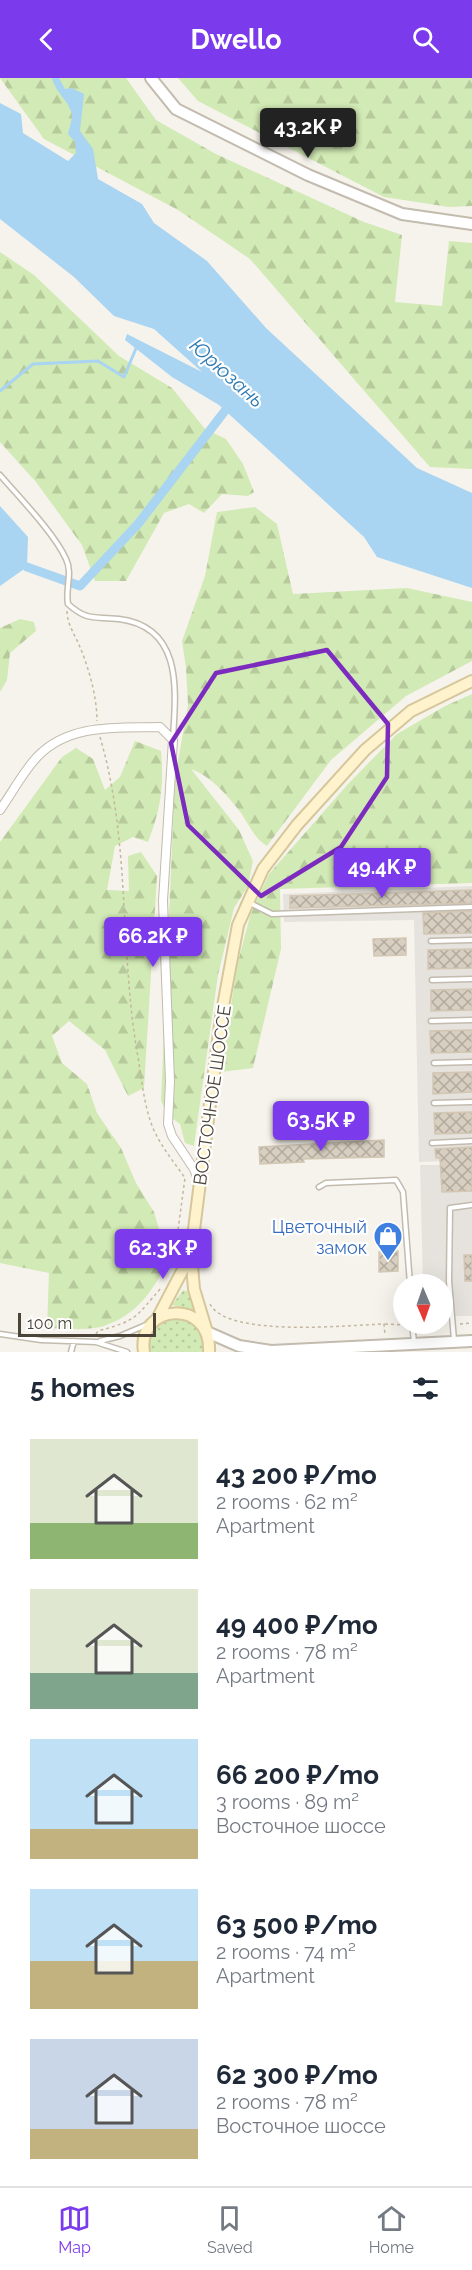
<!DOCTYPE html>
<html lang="en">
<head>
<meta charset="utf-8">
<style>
	:root { --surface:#fff; --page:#f2f2f3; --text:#1f2937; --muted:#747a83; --line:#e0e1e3; --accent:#7c3aed }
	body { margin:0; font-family:Raleway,sans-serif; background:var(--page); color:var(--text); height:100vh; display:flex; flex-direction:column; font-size:22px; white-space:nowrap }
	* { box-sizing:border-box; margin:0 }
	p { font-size:20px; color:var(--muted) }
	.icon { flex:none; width:33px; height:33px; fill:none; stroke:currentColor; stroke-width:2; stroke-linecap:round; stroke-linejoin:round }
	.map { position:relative; height:1274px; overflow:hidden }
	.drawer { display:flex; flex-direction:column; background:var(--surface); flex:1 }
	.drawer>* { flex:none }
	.needle { width:39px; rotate:178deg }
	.fabs { position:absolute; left:393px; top:1196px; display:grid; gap:12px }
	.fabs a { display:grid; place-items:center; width:60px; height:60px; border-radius:50%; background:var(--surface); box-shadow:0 6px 24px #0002; font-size:30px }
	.scale { position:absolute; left:18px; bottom:15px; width:138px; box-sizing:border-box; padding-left:6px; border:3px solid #4b4439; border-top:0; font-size:16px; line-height:21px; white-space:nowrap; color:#4b4439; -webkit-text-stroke:4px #fff; paint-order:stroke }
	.price { position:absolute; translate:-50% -51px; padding:0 14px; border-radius:6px; background:var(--accent); color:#fff; font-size:20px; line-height:39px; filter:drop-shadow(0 2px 3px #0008) }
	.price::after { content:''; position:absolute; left:50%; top:36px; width:18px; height:14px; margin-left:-9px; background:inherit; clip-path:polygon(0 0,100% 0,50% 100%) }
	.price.current { background:#222; color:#fff }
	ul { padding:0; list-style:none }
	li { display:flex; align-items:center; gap:18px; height:150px; padding:0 30px }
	li span { display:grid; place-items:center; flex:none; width:168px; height:120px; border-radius:0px; color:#555 }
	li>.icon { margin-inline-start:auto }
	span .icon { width:72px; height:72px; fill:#fffc; stroke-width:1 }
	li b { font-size:26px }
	h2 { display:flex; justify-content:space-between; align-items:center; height:72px; padding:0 30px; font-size:26px }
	header { display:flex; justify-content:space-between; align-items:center; height:78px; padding:0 30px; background:var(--accent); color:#fff; font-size:27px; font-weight:700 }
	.tabs { display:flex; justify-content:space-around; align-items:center; height:84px; border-top:2px solid var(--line); background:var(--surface); font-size:16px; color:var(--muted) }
	.tabs a { display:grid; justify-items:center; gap:3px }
	.tabs .current { color:var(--accent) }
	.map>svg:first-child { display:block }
</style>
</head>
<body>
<header><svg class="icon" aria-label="back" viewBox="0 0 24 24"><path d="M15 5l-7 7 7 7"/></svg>Dwello<svg class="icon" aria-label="search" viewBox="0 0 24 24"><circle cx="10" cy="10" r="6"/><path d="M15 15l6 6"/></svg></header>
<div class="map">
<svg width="472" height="1274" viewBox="0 0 472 1274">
	<defs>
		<pattern id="grass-dots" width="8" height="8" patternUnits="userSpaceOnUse" patternTransform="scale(1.5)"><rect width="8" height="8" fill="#d2eab5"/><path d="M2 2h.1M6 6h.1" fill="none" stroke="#b6ca9c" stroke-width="1.8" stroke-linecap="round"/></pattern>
		<pattern id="forest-firs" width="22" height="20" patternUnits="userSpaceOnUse" patternTransform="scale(1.5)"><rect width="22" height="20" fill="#d2eab5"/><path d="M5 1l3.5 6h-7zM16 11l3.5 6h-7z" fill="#b6ca9c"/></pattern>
		<pattern id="building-cross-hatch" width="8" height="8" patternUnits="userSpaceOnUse" patternTransform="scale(1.5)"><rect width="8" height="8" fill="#d8cfc1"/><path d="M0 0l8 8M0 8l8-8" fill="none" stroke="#b1aa9e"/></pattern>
	</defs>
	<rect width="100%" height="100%" fill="#f6f3ec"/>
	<path fill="#e6e2dd" d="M472,808V1082L419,1084L414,842L284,844L283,816Z
		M420,1087H472V1238H443L442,1206H423Z"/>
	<path fill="url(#grass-dots)" d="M183,1212L190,1214L194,1232L172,1227Z
		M179,1241C196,1245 206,1256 203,1274H150C147,1255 161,1242 179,1241Z"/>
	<path fill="url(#forest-firs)" d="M0,0H126L156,42L216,76L364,144L402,157L395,224L442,228L449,163L472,165V391L430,389L250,181L178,132L44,61Z
		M178,0H472V128L449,129L384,119L198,23Z
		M0,174L34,197L119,278L172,310L205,351L226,361L243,386L254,414L248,418L222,416L204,435L189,426L164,435L126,503H95L82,467L36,404L0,364Z
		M255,429L277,446L293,516L407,510L472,524V583L406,618L331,682L267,768C254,760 250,748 241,735C228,718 211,698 191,691L239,752L253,783L248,808L234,830L218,897L194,1068L185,1065L180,1046L168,1037L161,1023L175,700L188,627L186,590L182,563L205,498L217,434Z
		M20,541L34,544L36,553L10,575L7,602L0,614V550Z
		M472,616V805L280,811L281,871L253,990L221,994L237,888L250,838L269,796L348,706L397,656L445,628Z
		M135,663L161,673C164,709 161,730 148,764L133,759L115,768L107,812L129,813L128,778L141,774L157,798L144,1010L128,1018L105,972L69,943L52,958L62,985L87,1006L97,1035L121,1070L136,1105L154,1134L168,1181C155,1211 137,1237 104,1248C88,1253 64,1250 47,1250L49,1195L0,1185V764L62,679L76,670L93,681L105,712L120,699Z"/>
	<path fill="#a9d4f2" d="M52,0H59L65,11L72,10L84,16L80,53L93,71L98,101L142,126L154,145L207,183L266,250L417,390L472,415V510L377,479L364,459L219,327L172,299L125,262L127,256L202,294L154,251L114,238L74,199L0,141V25L21,36L23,55L68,83L76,75L75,64L68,56C69,50 72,44 72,37C69,22 56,16 52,0Z
		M0,428L28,459L27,489L0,508Z"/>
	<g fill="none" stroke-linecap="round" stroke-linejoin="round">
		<path stroke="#a9d4f2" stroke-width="3" d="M0,313L33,286L98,283L124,299L137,268"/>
		<path stroke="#a9d4f2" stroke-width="9" d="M27,489L80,508L138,446L231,325"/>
	</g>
	<path fill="url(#building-cross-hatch)" stroke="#d3c7b4" stroke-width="1.5" d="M472,812V825L290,830V818Z
		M472,833V855L424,856L423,835Z
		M406,860V877L374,878L373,861Z
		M472,871V890L428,891V872Z
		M472,911V932L431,933V912Z
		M472,952V974L431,975L430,953Z
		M472,994V1014L433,1016V995Z
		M472,1034V1055L435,1056L434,1035Z
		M384,1062V1079L303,1081L304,1084L260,1086L259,1069Z
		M472,1069V1113L442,1114L440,1080H436L435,1071Z
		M398,1173V1193L379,1194V1174Z
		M464,1177H472V1203H465Z"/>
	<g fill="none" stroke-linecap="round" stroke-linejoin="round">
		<g stroke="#c2bbae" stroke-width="7">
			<path id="service" d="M0,397C19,419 55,456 66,481C73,495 65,511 68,526C88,544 95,538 119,541C183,549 176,612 173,660
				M250,825L272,836L472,829
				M431,863L472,862
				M432,902L472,901
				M431,943L472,942
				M434,985L472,984
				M434,1025L472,1024
				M432,1065L472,1063
				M319,1109L326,1105L396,1102L403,1114L410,1206
				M412,1245L414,1264
				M0,1256L41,1262L96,1264L127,1274
				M454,1262L449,1203L450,1130L472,1127
				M100,1263L120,1258L146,1247
				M71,1274L74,1263"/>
		</g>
		<g stroke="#c2bbae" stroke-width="10">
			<path id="minor" d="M0,732C12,715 23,694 37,679C69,645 118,650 160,649L173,662L163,823L170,1003L168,1046L172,1058L194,1091L199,1104"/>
		</g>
		<g stroke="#c2bbae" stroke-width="14">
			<path id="tertiary" d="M151,0L176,31L308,97L402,136L472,146
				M207,1254L239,1268L271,1273L472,1263"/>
		</g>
		<g stroke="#d6c79b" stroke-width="14">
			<path id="secondary" d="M157,1241L190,1178
				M207,1254L194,1211L191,1175L221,939L238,847L263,791L297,747L365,672L411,633L472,603
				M144,1274C136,1226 212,1219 209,1274"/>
		</g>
		<path stroke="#c4b79f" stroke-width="1.5" stroke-dasharray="3 3" stroke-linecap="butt" d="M67,533C67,546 75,557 80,569C89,591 97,619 97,643
			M100,659C131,764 119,874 138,979C142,1003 144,1028 153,1050C161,1069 174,1084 185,1100L173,1189
			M210,1226C227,1260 349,1247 384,1246L385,1257
			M385,1246L405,1247
			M460,1246L472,1245
			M418,1247L447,1246
			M96,1256L98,1253C139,1242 135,1239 162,1209"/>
		<use href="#service" stroke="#fff" stroke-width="4"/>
		<use href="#minor" stroke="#fff" stroke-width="8"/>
		<use href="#tertiary" stroke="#fff" stroke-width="10"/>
		<use href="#secondary" stroke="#fff3cd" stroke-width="10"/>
	</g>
	<path fill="none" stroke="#7b2cbf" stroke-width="4.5" stroke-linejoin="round" d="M327,572L388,646L387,699L341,769L261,818L188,747L171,665L216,595Z"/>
	<defs>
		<g id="shop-pin" transform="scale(1.5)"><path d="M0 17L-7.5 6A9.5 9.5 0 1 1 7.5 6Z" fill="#3f7fe0" stroke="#fff"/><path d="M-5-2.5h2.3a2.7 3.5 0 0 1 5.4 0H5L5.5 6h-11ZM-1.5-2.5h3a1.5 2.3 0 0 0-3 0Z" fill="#fff"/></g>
	</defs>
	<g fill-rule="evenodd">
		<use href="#shop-pin" x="388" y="1158"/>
	</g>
	<g text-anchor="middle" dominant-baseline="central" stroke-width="4.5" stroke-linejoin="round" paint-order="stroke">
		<g font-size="18" fill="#4b4439" stroke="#fff">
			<text transform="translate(212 1017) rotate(-82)">ВОСТОЧНОЕ ШОССЕ</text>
		</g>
		<g font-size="18" fill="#366cbe" stroke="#fff" text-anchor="end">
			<text x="367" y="1148">Цветочный<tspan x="367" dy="21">замок</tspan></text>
		</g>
		<g font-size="20" font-style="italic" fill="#2e7ab2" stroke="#fff">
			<text transform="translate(227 295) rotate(42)">Юрюзань</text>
		</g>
	</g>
</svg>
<div class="fabs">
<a><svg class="needle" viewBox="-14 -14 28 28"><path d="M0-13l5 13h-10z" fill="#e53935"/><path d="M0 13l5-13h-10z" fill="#747a83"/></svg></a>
</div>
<div class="scale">100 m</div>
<b class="price current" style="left:308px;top:81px">43.2K ₽</b>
<b class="price" style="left:382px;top:821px">49.4K ₽</b>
<b class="price" style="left:153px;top:890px">66.2K ₽</b>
<b class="price" style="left:321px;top:1074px">63.5K ₽</b>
<b class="price" style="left:163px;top:1202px">62.3K ₽</b>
</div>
<section class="drawer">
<h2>5 homes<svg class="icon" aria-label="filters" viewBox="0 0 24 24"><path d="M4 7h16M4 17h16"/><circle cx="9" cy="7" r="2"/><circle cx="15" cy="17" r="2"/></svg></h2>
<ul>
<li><span style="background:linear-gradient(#dfe7d0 70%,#8fb573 0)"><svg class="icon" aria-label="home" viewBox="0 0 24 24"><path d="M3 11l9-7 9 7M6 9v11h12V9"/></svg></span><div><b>43 200 ₽/mo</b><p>2 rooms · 62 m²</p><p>Apartment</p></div></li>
<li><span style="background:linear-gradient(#dfe7d0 70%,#7fa58c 0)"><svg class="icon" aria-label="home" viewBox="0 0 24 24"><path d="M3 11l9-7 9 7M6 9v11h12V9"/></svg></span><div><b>49 400 ₽/mo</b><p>2 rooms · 78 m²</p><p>Apartment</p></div></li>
<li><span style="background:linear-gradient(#bfe0f5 75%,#c2b280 0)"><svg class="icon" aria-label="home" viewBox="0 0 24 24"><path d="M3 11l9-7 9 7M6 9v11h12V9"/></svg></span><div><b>66 200 ₽/mo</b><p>3 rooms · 89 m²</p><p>Восточное шоссе</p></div></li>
<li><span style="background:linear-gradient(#bfe0f5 60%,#c2b280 0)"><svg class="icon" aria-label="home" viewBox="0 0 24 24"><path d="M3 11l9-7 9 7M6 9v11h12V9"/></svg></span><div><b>63 500 ₽/mo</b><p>2 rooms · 74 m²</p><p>Apartment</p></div></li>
<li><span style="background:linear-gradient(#c9d6e8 75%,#c2b280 0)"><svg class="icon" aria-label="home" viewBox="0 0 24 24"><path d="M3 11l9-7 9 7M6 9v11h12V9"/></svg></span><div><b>62 300 ₽/mo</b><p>2 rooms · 78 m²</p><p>Восточное шоссе</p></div></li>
</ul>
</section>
<nav class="tabs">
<a class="current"><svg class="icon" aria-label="map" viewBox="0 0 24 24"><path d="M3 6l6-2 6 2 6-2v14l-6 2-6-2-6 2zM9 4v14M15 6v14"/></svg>Map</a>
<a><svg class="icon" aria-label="saved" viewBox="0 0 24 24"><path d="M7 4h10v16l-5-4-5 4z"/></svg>Saved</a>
<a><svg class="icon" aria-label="home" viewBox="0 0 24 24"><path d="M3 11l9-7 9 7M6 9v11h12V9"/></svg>Home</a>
</nav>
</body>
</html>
